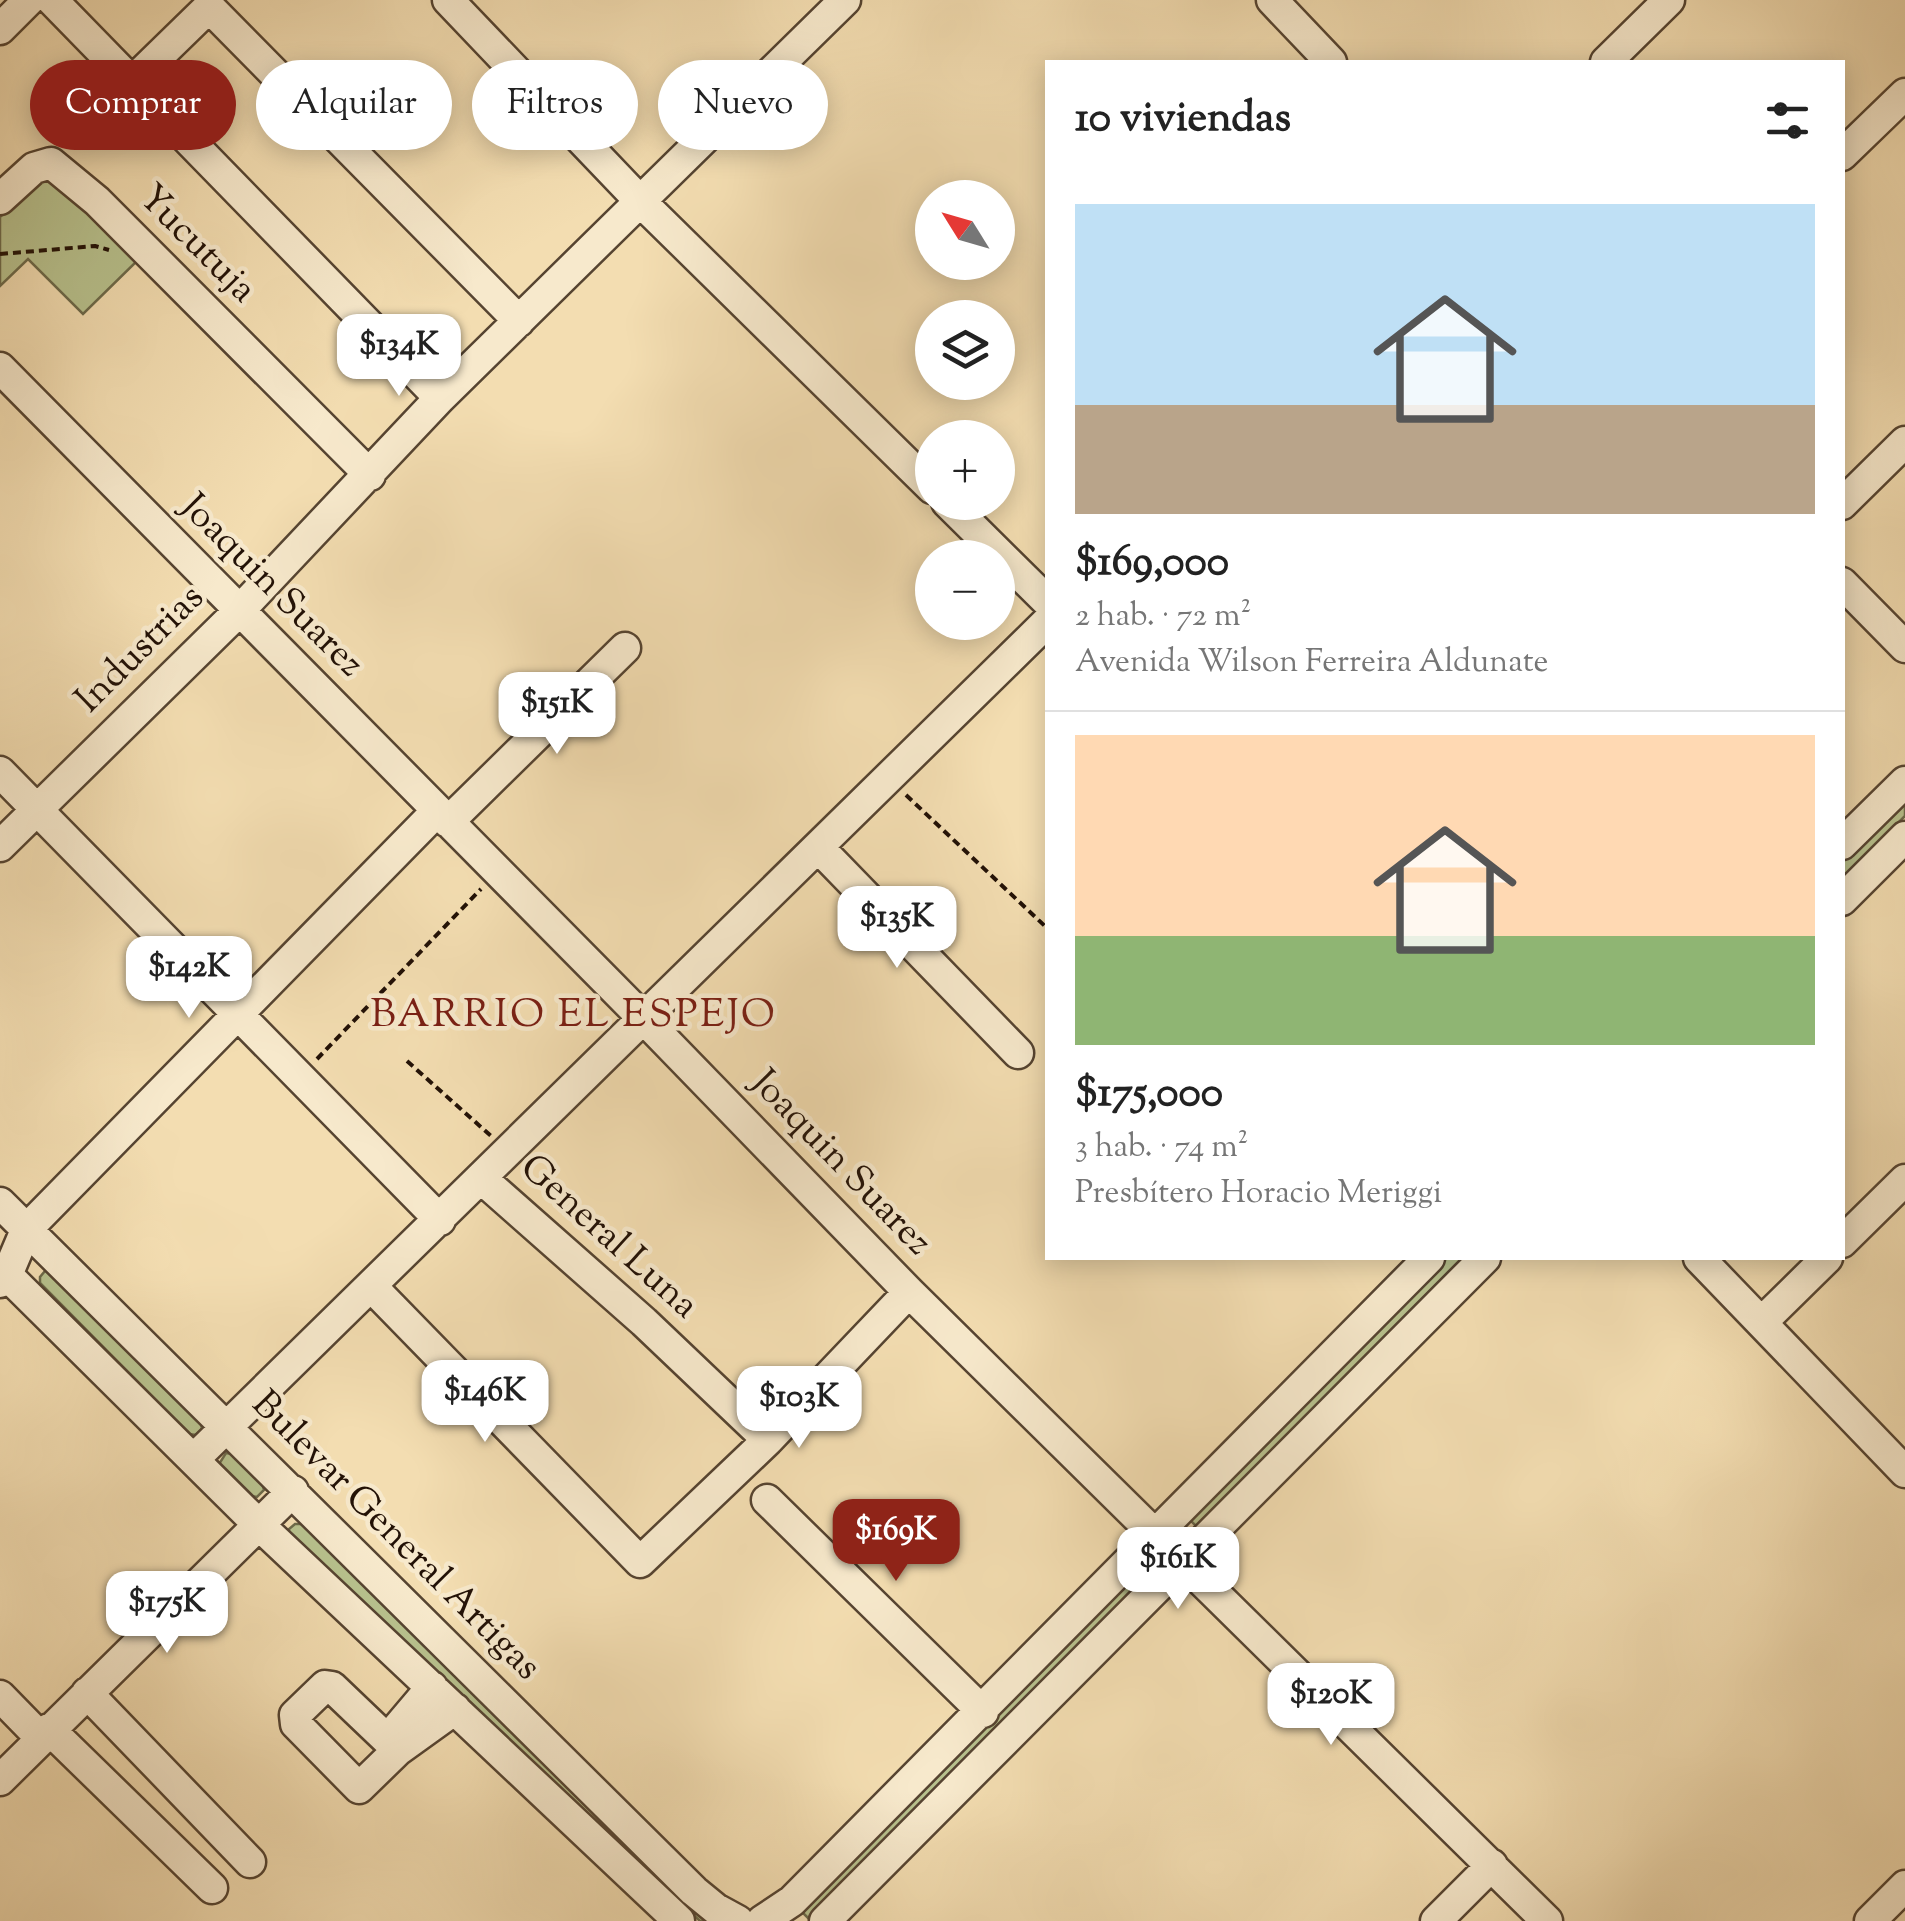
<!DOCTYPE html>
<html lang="es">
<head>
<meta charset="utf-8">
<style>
	:root { --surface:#fff; --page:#f2f2f2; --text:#222; --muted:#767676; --line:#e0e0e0; --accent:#8f2418 }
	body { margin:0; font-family:"Sorts Mill Goudy",serif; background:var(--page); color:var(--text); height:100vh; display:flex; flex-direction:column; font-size:38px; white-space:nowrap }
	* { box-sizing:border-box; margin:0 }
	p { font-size:32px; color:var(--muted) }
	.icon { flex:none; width:55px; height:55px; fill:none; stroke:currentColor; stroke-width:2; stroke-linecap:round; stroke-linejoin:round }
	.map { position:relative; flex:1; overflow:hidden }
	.drawer { position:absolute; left:1045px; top:60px; width:800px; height:1200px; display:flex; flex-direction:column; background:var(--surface); border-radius:0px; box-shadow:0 5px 25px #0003 }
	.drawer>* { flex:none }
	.banner { position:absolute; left:30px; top:60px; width:865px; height:90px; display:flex; gap:20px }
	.needle { width:65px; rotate:307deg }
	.buttons { position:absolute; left:915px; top:180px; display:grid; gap:20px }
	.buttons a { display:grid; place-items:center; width:100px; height:100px; border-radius:50%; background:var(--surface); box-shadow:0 5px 25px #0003; font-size:50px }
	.price { position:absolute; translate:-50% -85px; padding:0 22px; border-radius:20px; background:#fff; color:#222; font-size:32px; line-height:65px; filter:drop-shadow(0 2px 5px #0008) }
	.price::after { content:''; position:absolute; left:50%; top:60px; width:30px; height:22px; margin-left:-15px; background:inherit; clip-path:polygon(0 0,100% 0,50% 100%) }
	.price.current { background:var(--accent); color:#fff }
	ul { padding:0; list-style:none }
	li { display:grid; align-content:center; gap:20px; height:530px; padding:0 30px }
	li+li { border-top:2px solid var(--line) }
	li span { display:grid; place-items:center; height:310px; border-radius:0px; color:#555 }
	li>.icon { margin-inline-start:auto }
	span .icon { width:180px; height:180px; fill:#fffc; stroke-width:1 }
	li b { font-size:42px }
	h2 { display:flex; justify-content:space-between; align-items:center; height:120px; padding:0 30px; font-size:42px }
	.pill { padding:0 35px; border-radius:45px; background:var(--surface); box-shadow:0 5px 25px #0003; font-size:35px; line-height:90px }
	.pill.current { background:var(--accent); color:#fff }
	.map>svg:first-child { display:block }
</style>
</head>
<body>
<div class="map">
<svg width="1905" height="1921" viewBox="0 0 1905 1921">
	<rect width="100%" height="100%" fill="#f3ddb1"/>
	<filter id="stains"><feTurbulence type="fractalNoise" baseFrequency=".002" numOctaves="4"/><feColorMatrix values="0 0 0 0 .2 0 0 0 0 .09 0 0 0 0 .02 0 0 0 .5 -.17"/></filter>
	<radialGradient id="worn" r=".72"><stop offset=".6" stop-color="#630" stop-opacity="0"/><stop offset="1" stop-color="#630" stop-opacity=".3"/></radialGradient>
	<path fill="#b8c28e" stroke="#6d6a4a" stroke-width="2.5" d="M38,179L58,180L138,260L83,314L28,259L0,286V217Z
		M1905,795V816L1843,878V857Z
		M1442,1258H1462L1198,1528L1188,1518Z
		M45,1271H52L201,1422L202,1429L196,1435L189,1434L40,1283V1277Z
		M226,1453L232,1454L262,1483L264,1490L257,1497L249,1496L219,1464Z
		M295,1524H303L706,1921H700L289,1536V1529Z
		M1149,1558L1158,1567L808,1918L798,1908Z"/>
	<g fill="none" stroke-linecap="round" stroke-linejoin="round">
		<g stroke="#564431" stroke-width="35">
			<path id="minor" d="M52,0L440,398
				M448,0L639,200L932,488
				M1272,0L1331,62
				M0,29L29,0
				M1606,62L1669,0
				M131,83L209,7L519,321
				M1842,155L1905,94
				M0,199L34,168L51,163L97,201L370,475
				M0,368L645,1020L909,1292L1547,1921
				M947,502L1048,602
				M1842,504L1905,442
				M1842,583L1905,647
				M0,772L440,1220
				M448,822L625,648
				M1842,844L1905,782
				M0,846L239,611L440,398L845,0
				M818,847L1018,1053
				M1842,900L1905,837
				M482,1179L644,1322L768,1440
				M0,1203L694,1891L716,1909L738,1921
				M1842,1242L1905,1180
				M1699,1258L1905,1472
				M0,1268L258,1524L679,1921
				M0,1282L7,1275L26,1230L437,811
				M372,1287L640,1562L768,1440L909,1292
				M1763,1321L1827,1258
				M194,1459L1048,621
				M767,1500L983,1712
				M87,1693L250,1862
				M0,1696L41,1738
				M49,1729L212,1888
				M388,1739L432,1687
				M398,1750L332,1687L325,1686L295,1715L296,1724L359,1788L398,1750L455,1709
				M0,1780L293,1491
				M762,1921L792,1901L1429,1258
				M825,1921L1485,1258
				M1436,1921L1492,1865
				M1870,1921L1905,1886"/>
		</g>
		<path stroke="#221106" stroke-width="4" stroke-dasharray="8 5" stroke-linecap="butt" d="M0,254L95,246L109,250
			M906,795L1048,929
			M317,1059L481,889
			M407,1061L491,1136"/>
		<use href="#minor" stroke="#f7e9cc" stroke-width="30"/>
	</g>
	<g text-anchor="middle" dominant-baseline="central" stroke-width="9" stroke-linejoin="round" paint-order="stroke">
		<g font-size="38" fill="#221106" stroke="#f7e9cc">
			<text transform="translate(196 245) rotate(45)">Yucutuja</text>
			<text transform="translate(271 587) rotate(45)">Joaquin Suarez</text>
			<text transform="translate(141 650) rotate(-45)">Industrias</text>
			<text transform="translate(840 1164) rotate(46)">Joaquin Suarez</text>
			<text transform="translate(608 1238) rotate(42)">General Luna</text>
			<text transform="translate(395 1537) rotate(45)">Bulevar General Artigas</text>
		</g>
		<g font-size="40" letter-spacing="2.5" fill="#7a1f14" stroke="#f7e9cc">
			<text x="574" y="1016">BARRIO EL ESPEJO</text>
		</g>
	</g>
	<rect width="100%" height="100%" filter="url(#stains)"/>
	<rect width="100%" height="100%" fill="url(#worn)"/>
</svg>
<div class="buttons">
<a><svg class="needle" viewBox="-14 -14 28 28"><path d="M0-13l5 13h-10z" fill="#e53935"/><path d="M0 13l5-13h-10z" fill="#767676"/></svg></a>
<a><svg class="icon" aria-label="layers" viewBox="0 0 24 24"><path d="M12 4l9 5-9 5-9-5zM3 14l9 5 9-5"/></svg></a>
<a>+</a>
<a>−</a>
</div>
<b class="price" style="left:399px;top:399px">$134K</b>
<b class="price" style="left:557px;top:757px">$151K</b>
<b class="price" style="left:897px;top:971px">$135K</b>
<b class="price" style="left:189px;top:1021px">$142K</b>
<b class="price" style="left:485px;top:1445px">$146K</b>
<b class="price" style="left:799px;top:1451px">$103K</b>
<b class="price current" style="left:896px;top:1584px">$169K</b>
<b class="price" style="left:1178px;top:1612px">$161K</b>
<b class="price" style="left:167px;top:1656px">$175K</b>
<b class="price" style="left:1331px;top:1748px">$120K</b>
<div class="banner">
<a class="pill current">Comprar</a>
<a class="pill">Alquilar</a>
<a class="pill">Filtros</a>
<a class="pill">Nuevo</a>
</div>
<section class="drawer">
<h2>10 viviendas<svg class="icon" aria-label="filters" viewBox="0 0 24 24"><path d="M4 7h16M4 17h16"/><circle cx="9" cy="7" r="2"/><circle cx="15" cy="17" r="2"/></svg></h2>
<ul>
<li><span style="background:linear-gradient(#bfe0f5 65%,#b9a48a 0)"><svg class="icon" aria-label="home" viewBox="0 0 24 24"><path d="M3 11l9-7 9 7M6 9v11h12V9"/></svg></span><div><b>$169,000</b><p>2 hab. · 72 m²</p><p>Avenida Wilson Ferreira Aldunate</p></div></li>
<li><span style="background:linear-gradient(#ffd9b3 65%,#8fb573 0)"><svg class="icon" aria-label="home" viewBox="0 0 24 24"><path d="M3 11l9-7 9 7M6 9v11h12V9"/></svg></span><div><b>$175,000</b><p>3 hab. · 74 m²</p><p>Presbítero Horacio Meriggi</p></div></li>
</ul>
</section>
</div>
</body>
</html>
